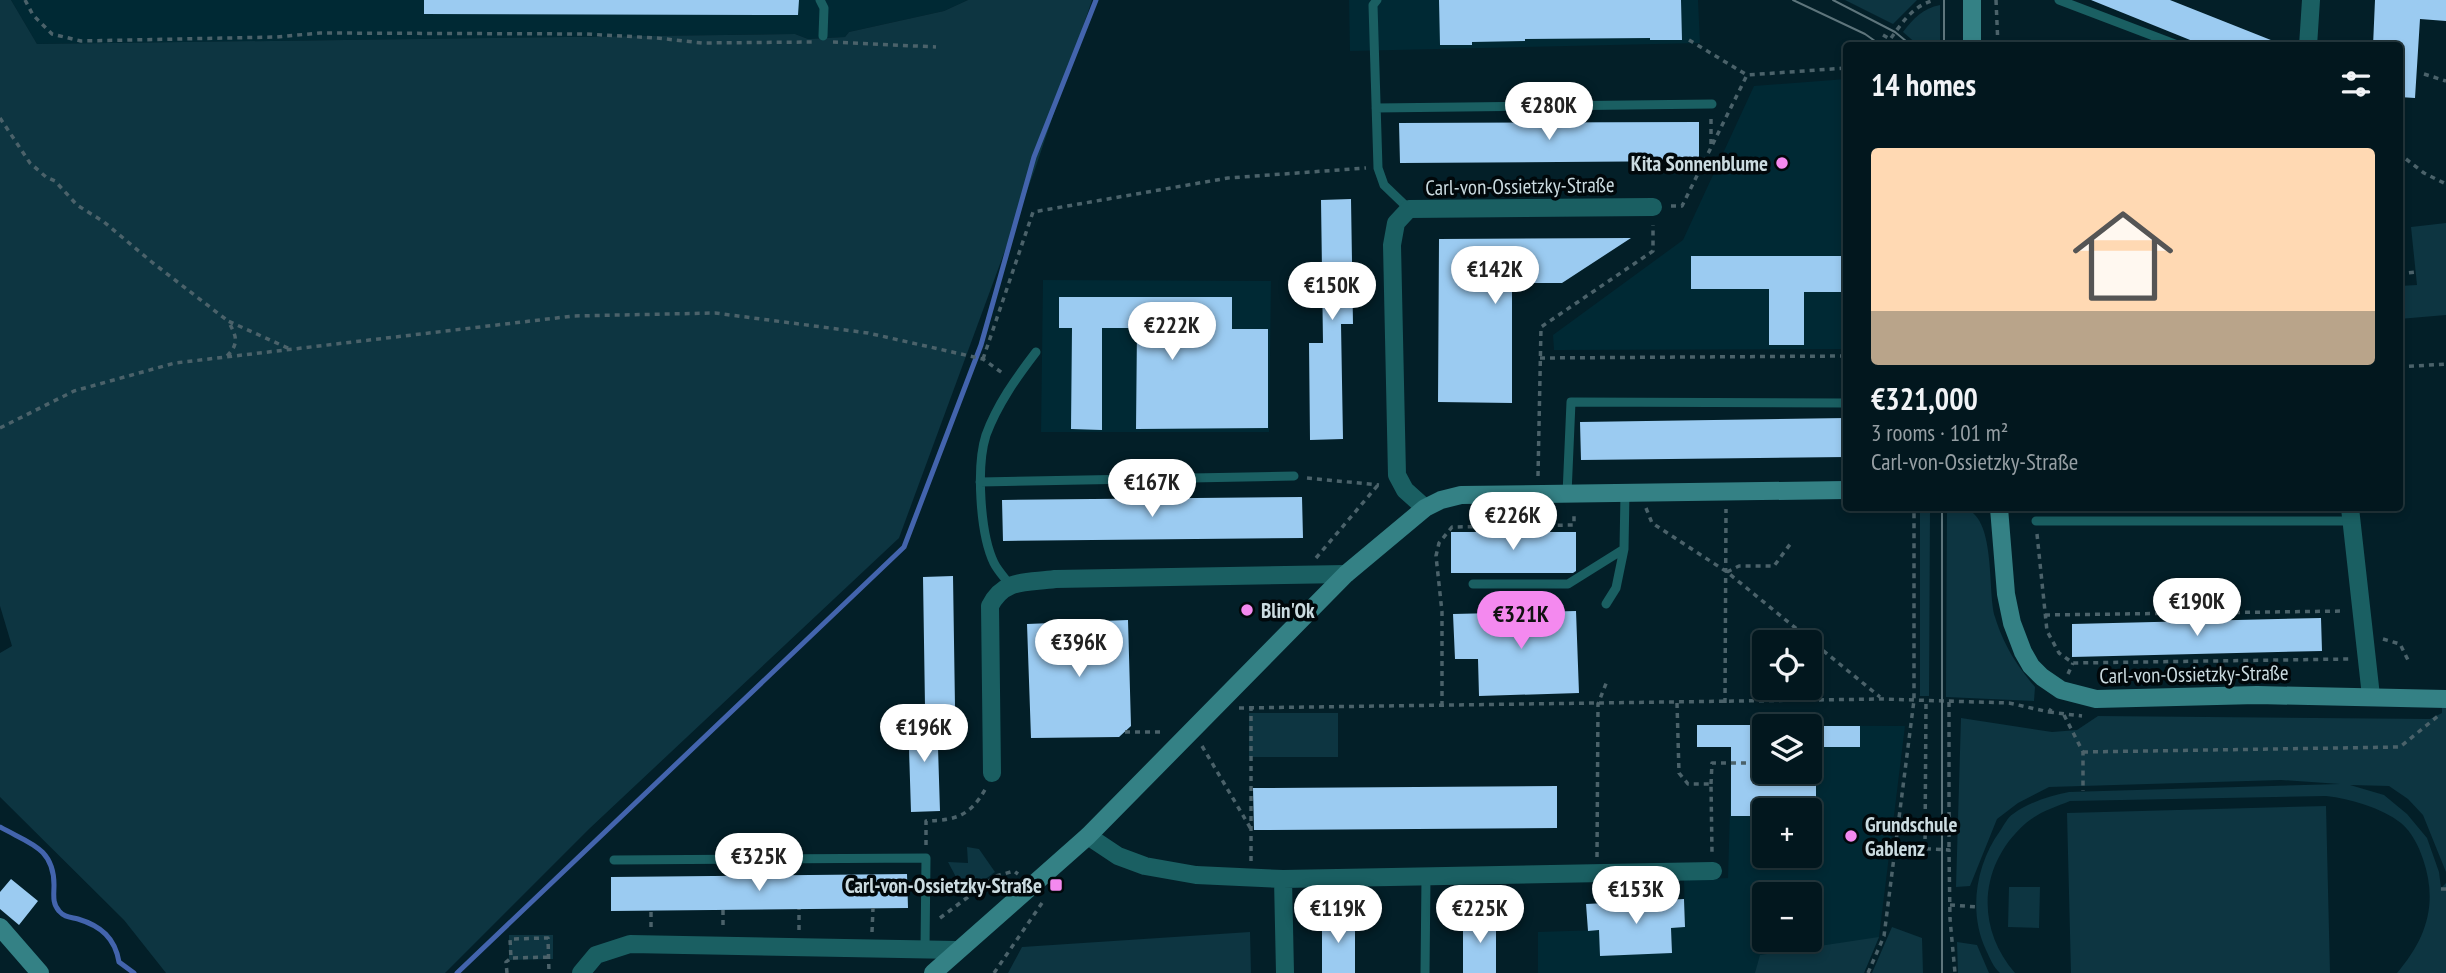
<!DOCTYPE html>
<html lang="en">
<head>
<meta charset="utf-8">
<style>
	:root { --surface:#02171e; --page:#0c2027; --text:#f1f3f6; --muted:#969fa4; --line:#23363c; --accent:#f489ef }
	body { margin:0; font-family:"PT Sans Narrow",sans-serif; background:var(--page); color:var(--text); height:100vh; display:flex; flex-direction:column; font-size:26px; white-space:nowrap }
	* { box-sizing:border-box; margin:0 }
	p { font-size:23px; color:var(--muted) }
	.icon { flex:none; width:38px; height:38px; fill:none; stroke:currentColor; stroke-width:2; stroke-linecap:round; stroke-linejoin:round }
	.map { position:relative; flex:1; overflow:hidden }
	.sheet { position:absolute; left:1843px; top:42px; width:560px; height:469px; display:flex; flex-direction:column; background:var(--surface); border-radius:7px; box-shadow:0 4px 10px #0003,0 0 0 2px var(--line) }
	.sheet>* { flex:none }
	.tools { position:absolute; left:1752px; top:630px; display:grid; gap:14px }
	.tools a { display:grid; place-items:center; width:70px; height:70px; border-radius:7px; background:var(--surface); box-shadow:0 4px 10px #0003,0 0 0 2px var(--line); font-size:35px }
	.price { position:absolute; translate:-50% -60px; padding:0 16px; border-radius:24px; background:#fff; color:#222; font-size:23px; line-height:46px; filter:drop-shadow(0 2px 4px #0008) }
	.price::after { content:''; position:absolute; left:50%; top:42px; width:21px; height:16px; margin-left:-10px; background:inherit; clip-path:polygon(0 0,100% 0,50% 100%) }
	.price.on { background:var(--accent); color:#111 }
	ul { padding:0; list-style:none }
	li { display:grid; align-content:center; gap:14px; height:371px; padding:0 28px }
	li span { display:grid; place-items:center; height:217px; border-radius:7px; color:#555 }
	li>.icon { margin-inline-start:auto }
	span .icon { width:126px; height:126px; fill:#fffc; stroke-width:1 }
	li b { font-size:30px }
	h2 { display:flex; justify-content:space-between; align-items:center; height:84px; padding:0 28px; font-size:30px }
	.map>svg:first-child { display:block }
</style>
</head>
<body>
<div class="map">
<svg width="2446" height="973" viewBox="0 0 2446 973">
	<rect width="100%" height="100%" fill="#031f28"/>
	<path fill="#002934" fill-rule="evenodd" d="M11,0H968L944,11L849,32L845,37L808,39L795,34L37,44Z
		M1349,0H1698L1700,43L1350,51Z
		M1846,79V349L1554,350L1553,335L1683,240L1754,86Z
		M1043,280L1271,281L1269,432H1041Z
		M1697,725L1905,726L1879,937L1864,973H1538V932L1599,930L1601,956L1672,952L1671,928L1685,927L1684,880L1728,878L1731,775L1810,772V726H1764V747H1697ZM1764,810H1810V856H1764ZM1764,894H1810V940H1764Z"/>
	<path fill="#0d3541" d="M0,0H11L37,44L795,34L808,39L845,37L849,32L944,11L968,0H1092L1035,169L899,538L589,829L445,973H166L124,920L0,797V653L12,646L0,606Z
		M1845,0H1917L1893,24Z
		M1940,5V45H1918L1903,32C1913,19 1923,8 1940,5Z
		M2446,223V315L2399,319V286L2417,285L2411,227Z
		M1920,508H1930L1929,696H1920Z
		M1947,508C1952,508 1958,506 1963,508C1997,515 1987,592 1995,617C2004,646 2016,664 2035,687L2034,701L1946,697Z
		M2442,699H2446V872L2423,815L2408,799L2389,786L2350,785L2384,795L2407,814L2427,838L2439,872L2441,888L2446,883V973H2397C2427,938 2438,903 2423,859C2419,847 2412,832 2401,823C2380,807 2351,799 2326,796L2070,801C2055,807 2039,812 2026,823C1979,864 1975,927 2015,973H2000C1993,967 1990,958 1986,950C1968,912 1976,864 2000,831C2004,825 2008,817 2013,814C2029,802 2050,796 2069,792L2340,784L2281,780L2049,787L2018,803L1997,819L1970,886L1956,887L1961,718L2052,732L2077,730L2098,716L2430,719L2442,713Z
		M1249,713H1338V757H1249Z
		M2326,806L2330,973H2071L2067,813Z
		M967,847L979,849L995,872L965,894L948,862L968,863Z
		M2009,887H2040L2039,928L2008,927Z
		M1892,927L1922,938L1923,973H1872Z
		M1250,932L1251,973H1008L1022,947Z
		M509,935H553V959L509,960Z
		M1879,937L1864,973H1755L1760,955Z
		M1957,942L1977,945L1989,973H1958Z"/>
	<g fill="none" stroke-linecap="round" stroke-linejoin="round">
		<path stroke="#4364ad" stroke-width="5" d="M0,827C28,843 54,847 54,885C54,895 52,903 59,911C64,917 70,917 78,919C101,926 115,938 119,962L134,973
			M457,973L904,547L981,345L1034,157L1096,0"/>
	</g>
	<path fill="#9bcbf1" d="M424,0H799L798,15L424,14Z
		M1439,0H1681L1682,40H1650V38L1525,39V41L1472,42V45H1440Z
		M2091,0H2170L2286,46H2205Z
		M2375,0H2446V21L2420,19L2415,98L2399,97V46H2373Z
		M1699,122V161L1400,163L1399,123Z
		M1351,199L1353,324H1341L1343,439L1310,440L1309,343H1323L1321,200Z
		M1631,238L1562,283H1512V403L1438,402L1439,239Z
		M1691,256H1846V292H1804V345H1769V289H1691Z
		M1059,297H1232V329H1268V428L1136,429L1137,328H1102V430L1071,429L1072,328H1059Z
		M1846,418V457L1581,460L1580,422Z
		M1302,497L1303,538L1003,541L1002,500Z
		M1451,532H1576V571L1573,573H1451Z
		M953,576L955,707H925L923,577Z
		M1576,611L1579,693L1479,696L1478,659H1455L1453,614Z
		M2321,618L2322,651L2072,657V624Z
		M1128,620L1131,726L1119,737L1031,738L1027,624Z
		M937,716L940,811L911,812L908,717Z
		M1697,725H1764V772H1816V810H1764V816H1731V747H1697Z
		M1810,726H1860V747H1810Z
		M1557,786V828L1254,830L1253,788Z
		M907,874L908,908L611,911V877Z
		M11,879L38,901L19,925L0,909V892Z
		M1684,899L1685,927L1671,928L1672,953L1600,956L1599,930L1588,931L1586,904Z
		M1322,917H1355V973H1322Z
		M1463,917H1496V973H1463Z"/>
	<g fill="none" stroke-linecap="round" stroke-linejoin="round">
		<path stroke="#4b626a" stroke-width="3.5" stroke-dasharray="5 5" stroke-linecap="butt" d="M25,0L33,15L52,34L81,41L276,37L320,33L586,34L657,38L702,43L812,42
			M1996,0L1998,46
			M1883,35L1890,39
			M1689,40L1747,75
			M833,42L936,47
			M1885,46C1900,27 1910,6 1935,0
			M2424,74L2446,81
			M0,118L30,163L46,177L55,181L77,205L104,222L153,263L228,321
			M1711,144V117
			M2406,159L2424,173L2446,184
			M1671,206H1682L1747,75L1846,68
			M2399,274L2416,272
			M227,356C240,343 236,335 228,321L290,349
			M1540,358L1846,356
			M983,359L1033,212L1228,178L1366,168
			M2399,367L2446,364
			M0,428L74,391L175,363L573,316L715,313L868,333L983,359L1005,375
			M1538,476L1541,327L1653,251V225
			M1307,478L1379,485
			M1646,508L1652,523L1727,572L1880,697
			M2037,534L2047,631L2059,653L2073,663L2349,659
			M1316,558L1378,485
			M1727,572L1739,566H1774L1791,543
			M2045,615L2345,611
			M2383,639L2400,644L2408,660
			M2068,674L2073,663
			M1949,702V850
			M1677,703L1679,773L1688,784H1711L1712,853
			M1725,703L1726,509
			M1442,706V612L1436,556L1439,543L1452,527L1574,525V512
			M1239,708L1882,699L2009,703L2049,712L2053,706
			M2049,712L2082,716
			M2064,715L2083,752V791
			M1125,732H1164
			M1202,746L1251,829
			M2083,752L2400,747L2438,716
			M1711,784L1712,763H1764
			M926,845V821C957,820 970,816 986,788
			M1896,847L1949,850L1950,919L1955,973
			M1925,849L1926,701
			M1597,857L1598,704L1607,681
			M1251,861V708
			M2441,889H2446
			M1950,905L1977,907
			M723,910V929
			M940,918L996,876L1014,871L1018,874
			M651,927V911
			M799,930V909
			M872,932L873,908
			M548,957L511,958L510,939L548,938L549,973
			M507,973L506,962L511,958
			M994,973L1042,903
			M1868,973L1884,936L1914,700V508"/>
		<path stroke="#1a5f62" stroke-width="9" d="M820,0L824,8L823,36
			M1377,0L1373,5L1378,168L1384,185L1409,209
			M2059,0L2180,46
			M1376,108L1712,104
			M980,482L1294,476
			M1567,494L1571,402L1846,403
			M2036,521H2351
			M1473,584H1568L1624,549L1625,493
			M1010,585C1005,578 998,571 994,563C980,534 976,466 986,435C997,405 1016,378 1036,352
			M1606,604L1616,588L1624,549
			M614,860L926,858L925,949
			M1425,973L1426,876"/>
		<path stroke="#1a5f62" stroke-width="18" d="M2308,46L2311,0
			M1425,508L1405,490L1397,475L1392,245L1396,223L1409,209L1653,207
			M2350,508L2371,696
			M992,773L990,606C1004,578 1027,583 1055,579L1346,574
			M1088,836L1118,856L1145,866L1196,875L1283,879L1713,871
			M1283,879L1285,973
			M581,973L596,955L630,944L956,950"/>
		<path stroke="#348185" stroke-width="18" d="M1972,46V0
			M1999,508L2006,594L2012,623L2023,652L2031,666L2042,677L2061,690L2096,699L2257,695L2446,699
			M0,927L40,973
			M933,973L1088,836L1346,574L1425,508L1441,500L1461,495L1846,490"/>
		<path stroke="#5e757c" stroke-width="2" d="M1793,0L1865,34L1882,46
			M1833,0L1895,32L1912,46
			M1944,46V0
			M1942,973V508"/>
	</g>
	<g fill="#f489ef" stroke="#01080b" stroke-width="2.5">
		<circle cx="1782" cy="163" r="7"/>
		<circle cx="1247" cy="610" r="7"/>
		<circle cx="1851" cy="836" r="7"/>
		<rect x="1049" y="878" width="14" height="14" rx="3.5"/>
	</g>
	<g text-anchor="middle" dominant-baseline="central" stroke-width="7" stroke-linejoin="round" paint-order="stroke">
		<g font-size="21" font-weight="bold" fill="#cbdbe0" stroke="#01080b" text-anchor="end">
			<text x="1768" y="163">Kita Sonnenblume</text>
			<text x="1261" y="610" text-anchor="start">Blin'Ok</text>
			<text x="1865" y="824" text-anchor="start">Grundschule<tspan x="1865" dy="24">Gablenz</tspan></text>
			<text x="1042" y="885">Carl-von-Ossietzky-Straße</text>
		</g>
		<g font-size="21" fill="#cbdbe0" stroke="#01080b">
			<text transform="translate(1520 186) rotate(-1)">Carl-von-Ossietzky-Straße</text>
			<text transform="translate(2194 674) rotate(-1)">Carl-von-Ossietzky-Straße</text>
		</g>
	</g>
</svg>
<div class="tools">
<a><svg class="icon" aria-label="locate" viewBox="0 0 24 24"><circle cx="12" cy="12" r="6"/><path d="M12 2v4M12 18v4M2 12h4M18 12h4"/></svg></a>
<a><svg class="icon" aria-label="layers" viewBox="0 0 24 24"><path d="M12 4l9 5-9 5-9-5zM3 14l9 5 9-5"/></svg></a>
<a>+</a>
<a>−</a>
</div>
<b class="price" style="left:1549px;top:142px">€280K</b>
<b class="price" style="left:1495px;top:306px">€142K</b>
<b class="price" style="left:1332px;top:322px">€150K</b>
<b class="price" style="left:1172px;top:362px">€222K</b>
<b class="price" style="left:1152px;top:519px">€167K</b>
<b class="price" style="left:1513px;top:552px">€226K</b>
<b class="price" style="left:2197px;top:638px">€190K</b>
<b class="price on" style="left:1521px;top:651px">€321K</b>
<b class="price" style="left:1079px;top:679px">€396K</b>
<b class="price" style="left:924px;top:764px">€196K</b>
<b class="price" style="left:759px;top:893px">€325K</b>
<b class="price" style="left:1636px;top:926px">€153K</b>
<b class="price" style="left:1338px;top:945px">€119K</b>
<b class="price" style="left:1480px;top:945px">€225K</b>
<section class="sheet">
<h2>14 homes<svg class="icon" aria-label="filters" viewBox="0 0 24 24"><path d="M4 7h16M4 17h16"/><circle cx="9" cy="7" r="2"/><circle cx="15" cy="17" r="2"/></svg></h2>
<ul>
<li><span style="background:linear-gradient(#ffd9b3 75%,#b9a48a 0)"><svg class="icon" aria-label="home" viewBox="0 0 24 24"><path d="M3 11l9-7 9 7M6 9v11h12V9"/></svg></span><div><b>€321,000</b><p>3 rooms · 101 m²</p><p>Carl-von-Ossietzky-Straße</p></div></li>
</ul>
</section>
</div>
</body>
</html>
